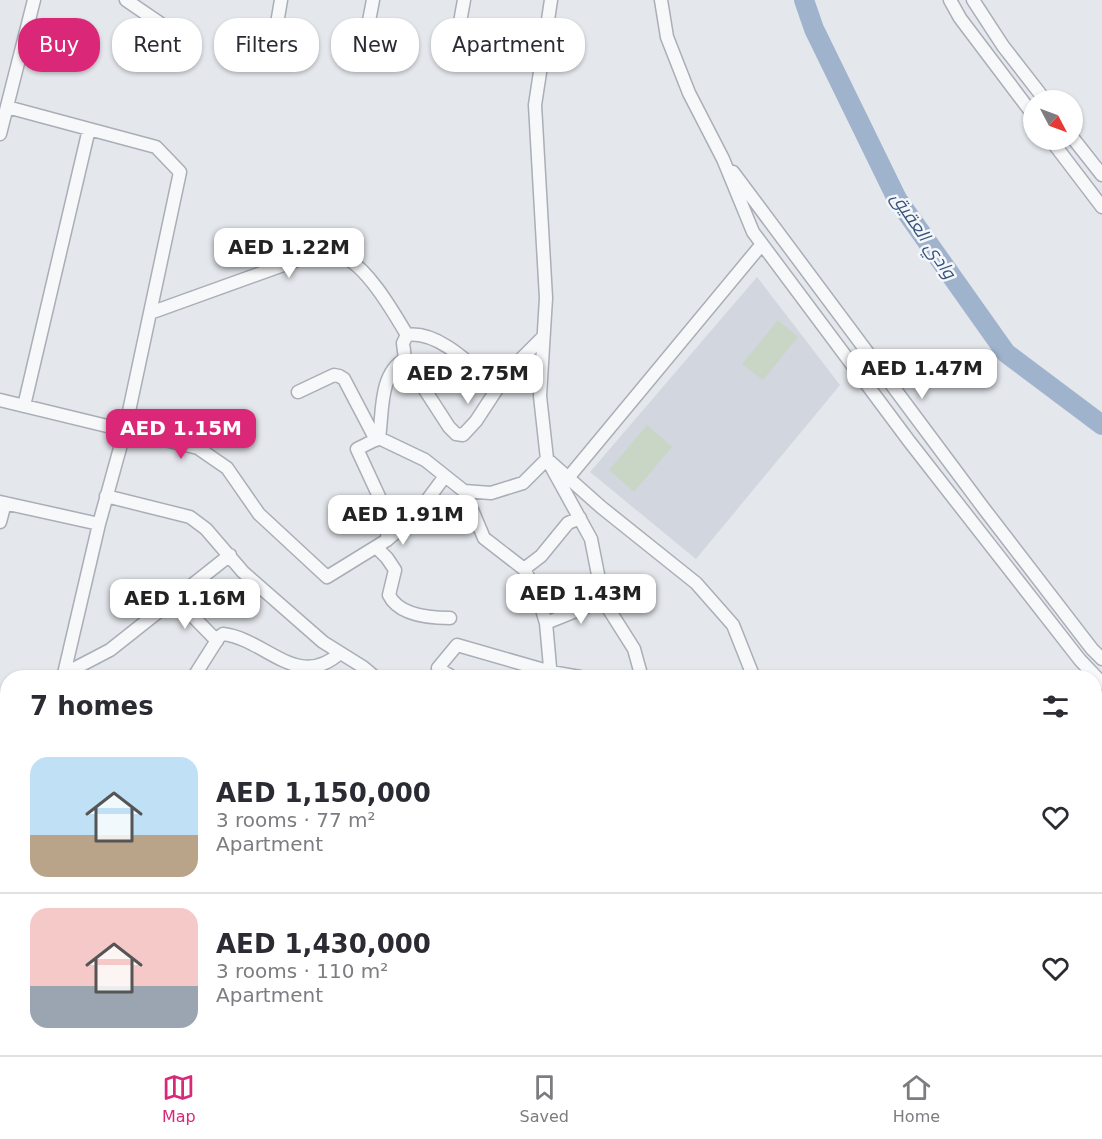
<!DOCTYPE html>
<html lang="en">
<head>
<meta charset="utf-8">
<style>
	:root { --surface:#fff; --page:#f2f2f3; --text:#2b2b33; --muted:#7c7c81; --line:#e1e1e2; --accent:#db2777 }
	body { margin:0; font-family:"DejaVu Sans",Cairo,sans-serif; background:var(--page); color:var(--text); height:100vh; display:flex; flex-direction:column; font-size:22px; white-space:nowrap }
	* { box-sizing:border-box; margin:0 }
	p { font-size:20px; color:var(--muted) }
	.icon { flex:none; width:33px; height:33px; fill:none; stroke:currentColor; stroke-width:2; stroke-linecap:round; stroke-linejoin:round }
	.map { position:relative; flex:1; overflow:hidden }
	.panel { position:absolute; left:0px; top:670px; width:1102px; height:386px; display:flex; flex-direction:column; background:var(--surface); border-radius:24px 24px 0 0; box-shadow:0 2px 4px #0004 }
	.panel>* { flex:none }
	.guide { position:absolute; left:18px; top:18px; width:600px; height:54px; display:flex; gap:12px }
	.needle { width:39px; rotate:131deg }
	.tools { position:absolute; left:1023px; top:90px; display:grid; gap:12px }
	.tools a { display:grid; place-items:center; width:60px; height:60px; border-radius:50%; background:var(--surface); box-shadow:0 2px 4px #0004; font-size:30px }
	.price { position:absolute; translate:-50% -51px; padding:0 14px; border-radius:12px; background:#fff; color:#222; font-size:20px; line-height:39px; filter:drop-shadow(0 2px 3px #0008) }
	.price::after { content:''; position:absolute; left:50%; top:36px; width:18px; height:14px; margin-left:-9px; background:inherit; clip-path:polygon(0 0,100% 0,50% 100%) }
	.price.on { background:var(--accent); color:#fff }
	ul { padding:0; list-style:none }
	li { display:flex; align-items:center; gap:18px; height:150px; padding:0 30px }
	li+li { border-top:2px solid var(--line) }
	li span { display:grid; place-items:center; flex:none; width:168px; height:120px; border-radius:18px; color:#555 }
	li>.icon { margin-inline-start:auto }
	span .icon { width:72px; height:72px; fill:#fffc; stroke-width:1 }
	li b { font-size:26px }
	h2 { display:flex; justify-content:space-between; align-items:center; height:72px; padding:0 30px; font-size:26px }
	.tag { padding:0 21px; border-radius:24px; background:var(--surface); box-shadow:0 2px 4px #0004; font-size:21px; line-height:54px }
	.tag.on { background:var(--accent); color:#fff }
	.dock { display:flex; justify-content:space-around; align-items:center; height:84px; border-top:2px solid var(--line); background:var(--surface); font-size:16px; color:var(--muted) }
	.dock a { display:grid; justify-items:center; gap:3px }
	.dock .on { color:var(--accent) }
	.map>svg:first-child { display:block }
</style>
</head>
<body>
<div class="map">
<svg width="1102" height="1055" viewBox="0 0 1102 1055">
	<rect width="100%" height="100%" fill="#e4e7ec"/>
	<path fill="#d2d6de" d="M757,277L840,385L696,559L590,472Z"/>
	<path fill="#c9d6c5" d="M778,320L798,337L763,380L742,364Z
		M647,425L672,447L634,492L609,470Z"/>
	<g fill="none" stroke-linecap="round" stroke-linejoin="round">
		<path stroke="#9fb4cc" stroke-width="20" d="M804,0L814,29L897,199L1006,353L1102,425"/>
		<g stroke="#a9aeb7" stroke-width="15">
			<path id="minor" d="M126,0L167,28
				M551,0L535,105L546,298L540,396L547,459L601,507L696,583L733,625L754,678
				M661,0L667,37L689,93L723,159L753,232L909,441L1080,660L1102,683
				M950,0L960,18L1034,116
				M973,0L1003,46L1045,100
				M275,35L281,0
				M362,57L373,0
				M453,61L464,0
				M7,107L156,147L180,172L125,430L99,524
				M0,134L34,0
				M1072,137L1102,175
				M1051,140L1102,207
				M733,172L985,510L1092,649L1102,659
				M150,313L303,258C315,256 329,252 341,256C366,264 394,313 407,335
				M407,335L403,343L405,359L449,427L456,434L463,435L476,421L508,372L543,337
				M407,335C439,330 474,368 497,387
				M298,392L334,375L339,376L344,379L376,440
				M0,400L198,448L227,468L259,514L327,577L387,540L417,514L445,476
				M24,406L89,129
				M379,438C383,411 379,374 405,359
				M568,478L762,244
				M464,491L484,538L524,569L538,596L546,623L551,678
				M106,496L190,517L206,529L243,572L323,642L363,667L376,678
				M0,502L99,524L63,678
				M0,522L5,503
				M387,540L388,516L357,449L379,438L425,460L464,491L491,493L523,483L547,459L591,539L603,600L634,649L642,678
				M376,547L387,558L395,570L389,595C399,616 431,618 450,618
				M524,569L541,556L568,523L580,518
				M176,599L217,641
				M546,623L603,600
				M64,674L110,650L230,555
				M193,678L219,637L223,634C266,639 297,691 340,653
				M454,678L438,668L457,645L551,672L580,677
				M0,742L8,743
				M1095,884L1102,885
				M1095,995L1102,996
				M0,1030L8,990
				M363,1048L364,1055
				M806,1048L809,1055
				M111,1055L112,1048
				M161,1055L162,1048
				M282,1055L284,1048
				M454,1055L455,1048
				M638,1055L646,1048
				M971,1055L974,1048
				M1065,1055L1068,1048"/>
		</g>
		<use href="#minor" stroke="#f7f8fa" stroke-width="12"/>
	</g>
	<g text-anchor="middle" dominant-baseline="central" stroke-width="5" stroke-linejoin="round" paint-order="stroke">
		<g font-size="18" font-style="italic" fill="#34527a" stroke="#f4f6f9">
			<text transform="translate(924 235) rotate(56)">وادي العقيق</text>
		</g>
	</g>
</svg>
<div class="tools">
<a><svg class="needle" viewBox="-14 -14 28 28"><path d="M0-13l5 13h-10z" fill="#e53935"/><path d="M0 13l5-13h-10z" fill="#7c7c81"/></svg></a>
</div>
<b class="price" style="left:289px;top:279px">AED 1.22M</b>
<b class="price" style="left:922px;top:400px">AED 1.47M</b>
<b class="price" style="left:468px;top:405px">AED 2.75M</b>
<b class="price on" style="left:181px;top:460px">AED 1.15M</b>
<b class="price" style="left:403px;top:546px">AED 1.91M</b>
<b class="price" style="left:581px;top:625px">AED 1.43M</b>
<b class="price" style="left:185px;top:630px">AED 1.16M</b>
<div class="guide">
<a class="tag on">Buy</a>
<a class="tag">Rent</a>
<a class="tag">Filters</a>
<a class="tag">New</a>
<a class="tag">Apartment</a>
</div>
<section class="panel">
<h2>7 homes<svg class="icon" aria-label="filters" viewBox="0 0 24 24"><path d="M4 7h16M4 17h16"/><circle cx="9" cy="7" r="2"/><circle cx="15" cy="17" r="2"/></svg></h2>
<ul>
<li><span style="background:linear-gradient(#bfe0f5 65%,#b9a48a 0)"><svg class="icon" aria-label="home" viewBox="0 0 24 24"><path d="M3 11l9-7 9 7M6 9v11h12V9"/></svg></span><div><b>AED 1,150,000</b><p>3 rooms · 77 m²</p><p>Apartment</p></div><svg class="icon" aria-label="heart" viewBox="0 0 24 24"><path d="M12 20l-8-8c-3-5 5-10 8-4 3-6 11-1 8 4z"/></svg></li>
<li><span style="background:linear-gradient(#f6c9c9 65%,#9aa5b1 0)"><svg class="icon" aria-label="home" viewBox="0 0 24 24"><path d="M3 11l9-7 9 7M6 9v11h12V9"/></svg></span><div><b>AED 1,430,000</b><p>3 rooms · 110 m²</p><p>Apartment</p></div><svg class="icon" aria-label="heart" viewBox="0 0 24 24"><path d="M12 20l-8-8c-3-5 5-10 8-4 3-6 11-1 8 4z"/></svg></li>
</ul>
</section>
</div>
<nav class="dock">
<a class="on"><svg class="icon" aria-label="map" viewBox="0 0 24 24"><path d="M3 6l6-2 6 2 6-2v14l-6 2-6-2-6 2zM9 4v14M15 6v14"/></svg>Map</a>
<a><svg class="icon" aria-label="saved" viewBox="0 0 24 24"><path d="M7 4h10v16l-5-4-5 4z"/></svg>Saved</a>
<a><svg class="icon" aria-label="home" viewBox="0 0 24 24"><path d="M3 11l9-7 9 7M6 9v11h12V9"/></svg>Home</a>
</nav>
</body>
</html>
